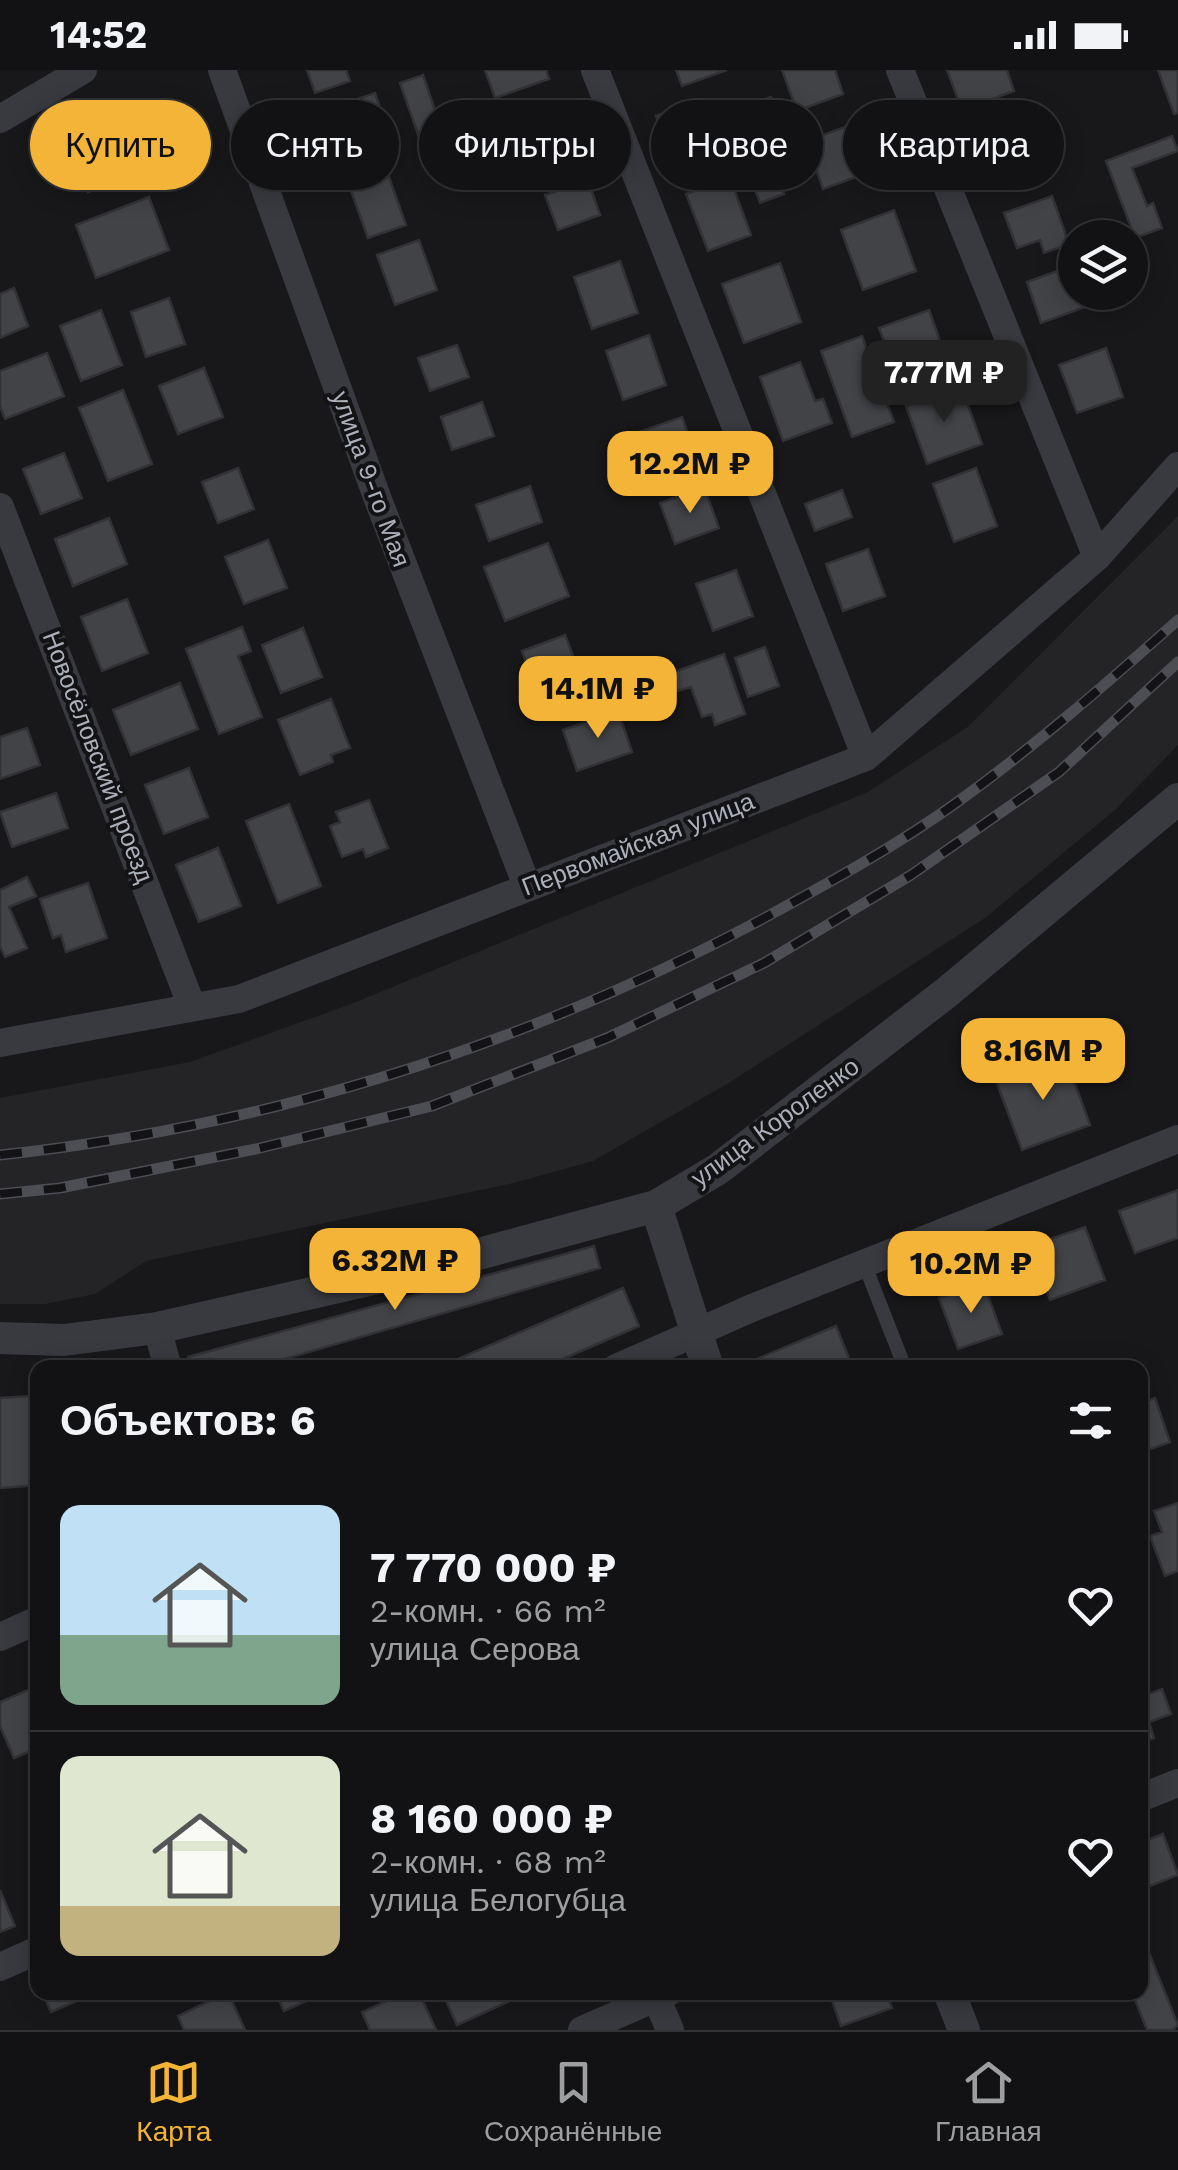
<!DOCTYPE html>
<html lang="ru">
<head>
<meta charset="utf-8">
<style>
	:root { --surface:#121214; --page:#1b1b1d; --text:#f1f3f6; --muted:#9c9ea0; --line:#313234; --accent:#f3b437 }
	body { margin:0; font-family:"Work Sans",sans-serif; background:var(--page); color:var(--text); height:100vh; display:flex; flex-direction:column; font-size:38px; white-space:nowrap }
	* { box-sizing:border-box; margin:0 }
	p { font-size:32px; color:var(--muted) }
	.icon { flex:none; width:55px; height:55px; fill:none; stroke:currentColor; stroke-width:2; stroke-linecap:round; stroke-linejoin:round }
	.map { position:relative; flex:1; overflow:hidden }
	.details { position:absolute; left:30px; top:1290px; width:1118px; height:640px; display:flex; flex-direction:column; background:var(--surface); border-radius:20px; box-shadow:0 5px 25px #0003,0 0 0 2px var(--line) }
	.details>* { flex:none }
	.hud { position:absolute; left:30px; top:30px; width:1120px; height:90px; display:flex; gap:20px }
	.buttons { position:absolute; left:1058px; top:150px; display:grid; gap:20px }
	.buttons a { display:grid; place-items:center; width:90px; height:90px; border-radius:50%; background:var(--surface); box-shadow:0 5px 25px #0003,0 0 0 2px var(--line); font-size:50px }
	.price { position:absolute; translate:-50% -85px; padding:0 22px; border-radius:20px; background:var(--accent); color:#111; font-size:32px; line-height:65px; filter:drop-shadow(0 2px 5px #0008) }
	.price::after { content:''; position:absolute; left:50%; top:60px; width:30px; height:22px; margin-left:-15px; background:inherit; clip-path:polygon(0 0,100% 0,50% 100%) }
	.price.on { background:#222; color:#fff }
	ul { padding:0; list-style:none }
	li { display:flex; align-items:center; gap:30px; height:250px; padding:0 30px }
	li+li { border-top:2px solid var(--line) }
	li span { display:grid; place-items:center; flex:none; width:280px; height:200px; border-radius:20px; color:#555 }
	li>.icon { margin-inline-start:auto }
	span .icon { width:120px; height:120px; fill:#fffc; stroke-width:1 }
	li b { font-size:42px }
	h2 { display:flex; justify-content:space-between; align-items:center; height:120px; padding:0 30px; font-size:42px }
	.pill { padding:0 35px; border-radius:45px; background:var(--surface); box-shadow:0 5px 25px #0003,0 0 0 2px var(--line); font-size:35px; line-height:90px }
	.pill.on { background:var(--accent); color:#111 }
	.status { display:flex; justify-content:space-between; align-items:center; height:70px; padding:0 50px; background:var(--surface); direction:ltr }
	.status svg { height:28px; fill:currentColor }
	.tabs { display:flex; justify-content:space-around; align-items:center; height:140px; border-top:2px solid var(--line); background:var(--surface); font-size:28px; color:var(--muted) }
	.tabs a { display:grid; justify-items:center; gap:5px }
	.tabs .on { color:var(--accent) }
	.map>svg:first-child { display:block }
</style>
</head>
<body>
<div class="status"><b>14:52</b><svg viewBox="0 0 49 12"><path d="M0 12V9h3v3zM5 12V6h3v6zM10 12V3h3v9zM15 12V0h3v12zM26 1h20v11H26zM47 4h2v5h-2z"/></svg></div>
<div class="map">
<svg width="1178" height="1960" viewBox="0 0 1178 1960">
	<rect width="100%" height="100%" fill="#18181a"/>
	<path fill="#242427" d="M1178,446V675L1116,739L985,848L727,1014L593,1091L514,1113L146,1191L95,1224L45,1234H0V1028L190,992L351,934L868,722L969,656Z"/>
	<path fill="#424347" stroke="#323236" stroke-width="2.5" d="M307,0H346L350,11L315,23Z
		M485,0H546L549,9L495,28Z
		M676,0H727L682,16Z
		M782,0H835L843,24L797,41Z
		M947,0H1007L1014,21L962,40Z
		M1158,0H1178V43L1174,44Z
		M423,5L442,61L420,70L400,13Z
		M375,23L392,73L340,92L322,41Z
		M771,27L795,95L776,102L784,124L760,133L727,43Z
		M699,30L718,81L675,97L656,46Z
		M564,43L578,85L509,109L495,67Z
		M1024,51L1039,94L992,111L975,68Z
		M859,52L876,100L823,119L806,71Z
		M112,62L129,106L88,122L80,98L88,95L80,75Z
		M1172,66L1178,81L1132,98L1147,136L1153,133L1162,158L1135,168L1106,91Z
		M389,107L406,155L368,168L351,121Z
		M730,108L751,165L708,181L686,124Z
		M588,110L600,145L558,160L545,125Z
		M1052,126L1069,174L1044,183L1040,170L1017,178L1004,143Z
		M149,127L169,180L96,208L76,155Z
		M894,140L916,201L863,220L841,160Z
		M419,170L437,220L395,235L377,185Z
		M620,191L638,243L592,259L574,207Z
		M780,193L801,252L744,273L722,214Z
		M1071,196L1075,222H1080L1085,237L1041,253L1027,212Z
		M14,218L28,256L0,268V224Z
		M169,228L185,274L146,287L131,242Z
		M101,240L122,295L81,311L60,256Z
		M929,240L945,285L896,303L879,258Z
		M649,265L666,315L623,330L606,281Z
		M862,266L894,352L852,367L821,281Z
		M457,275L469,307L430,321L418,288Z
		M1106,278L1123,327L1077,343L1059,295Z
		M47,283L64,326L5,349L0,336V301Z
		M800,292L815,331L823,329L832,353L783,371L760,307Z
		M204,298L223,347L178,364L159,316Z
		M961,316L982,374L927,394L906,336Z
		M123,320L152,394L108,411L79,338Z
		M482,332L494,366L452,380L441,347Z
		M682,347L699,395L653,411L636,363Z
		M64,383L82,428L41,444L23,399Z
		M238,398L254,439L218,453L202,412Z
		M976,398L997,456L954,472L933,414Z
		M530,416L542,452L489,471L476,435Z
		M704,417L719,458L675,474L660,433Z
		M842,420L852,447L815,461L805,434Z
		M109,448L127,494L73,516L55,469Z
		M268,470L287,518L244,534L225,487Z
		M548,473L569,526L505,551L484,497Z
		M868,479L885,526L843,541L826,494Z
		M736,500L753,546L713,561L696,514Z
		M127,529L148,583L102,601L81,547Z
		M242,557L251,581L238,586L262,647L219,664L186,579Z
		M303,558L322,607L281,623L262,575Z
		M565,565L582,609L538,625L522,581Z
		M765,577L779,616L748,627L735,588Z
		M724,584L745,644L715,655L712,644L702,647L691,617L677,621L671,603Z
		M180,613L198,659L131,685L113,640Z
		M331,629L350,678L331,685L333,692L300,705L278,650Z
		M618,641L632,682L577,701L563,660Z
		M27,658L40,695L0,709V667Z
		M189,698L208,747L164,764L145,715Z
		M56,723L68,758L12,777L0,742Z
		M369,730L388,778L366,787L363,779L342,787L330,756L340,752L336,742Z
		M289,734L321,816L278,833L246,751Z
		M218,778L241,836L199,852L176,795Z
		M27,807L36,826L9,837L27,878L5,887L0,876V820Z
		M88,813L107,868L66,882L61,865L53,868L40,829Z
		M1065,986L1090,1055L1022,1080L996,1011Z
		M1178,1120V1168L1135,1183L1119,1141Z
		M1085,1157L1105,1210L1050,1230L1030,1176Z
		M594,1176L600,1198L253,1298H191L188,1287Z
		M983,1212L1002,1264L958,1279L939,1228Z
		M623,1218L639,1256L542,1298H437Z
		M836,1256L853,1298H763L759,1288Z
		M31,1326L38,1415L0,1418V1328Z
		M1155,1328L1170,1372L1140,1383V1333Z
		M1178,1433V1501L1165,1506L1150,1466L1162,1462L1154,1441Z
		M35,1617L38,1678L14,1688L0,1656V1632Z
		M1162,1619L1171,1644L1149,1652L1154,1668L1140,1673V1627Z
		M1163,1764L1178,1805L1140,1820V1773Z
		M0,1820L15,1856L0,1862Z
		M1148,1880L1178,1955L1173,1960H1147L1132,1922H1140V1883Z
		M42,1922H95V1923L51,1942Z
		M228,1922L245,1960H184L178,1946Z
		M275,1922H326L284,1941Z
		M406,1922H419L436,1960H370L362,1942Z
		M442,1922H527V1923L457,1955Z
		M829,1922H886L892,1938L841,1956Z"/>
	<g fill="none" stroke-linecap="round" stroke-linejoin="round">
		<path stroke="#393a3f" stroke-width="14" d="M864,1193L905,1298"/>
		<path stroke="#393a3f" stroke-width="28" d="M222,0L377,427L527,816
			M595,0L866,687
			M900,0L1097,487
			M0,49L83,0
			M0,437L192,937
			M0,973L239,929L866,687L1097,487L1178,396
			M157,1258L168,1298
			M616,1298L752,1238L1178,1069
			M0,1567L38,1550
			M1140,1728L1178,1713
			M0,1897L38,1880
			M654,1922L670,1960
			M582,1960L669,1922"/>
		<path stroke="#393a3f" stroke-width="32" d="M656,1136L708,1298
			M0,1268L64,1270L157,1258L449,1192L656,1136L718,1099L946,923L1178,729
			M949,1922L964,1960"/>
		<g stroke="#4c4e54" stroke-width="11">
			<path id="rail" d="M0,1085C271,1056 528,975 768,846C832,811 896,776 956,733C1034,677 1106,614 1178,550
				M0,1124L60,1118L256,1079L432,1036L607,968L764,893L911,805L1059,702L1178,592"/>
		</g>
		<use href="#rail" stroke="#131315" stroke-width="8" stroke-dasharray="22" stroke-linecap="butt"/>
	</g>
	<g text-anchor="middle" dominant-baseline="central" stroke-width="8" stroke-linejoin="round" paint-order="stroke">
		<g font-size="25" fill="#aaafba" stroke="#131315">
			<text transform="translate(371 409) rotate(70)">улица 9-го Мая</text>
			<text transform="translate(98 687) rotate(69)">Новосёловский проезд</text>
			<text transform="translate(638 774) rotate(-21)">Первомайская улица</text>
			<text transform="translate(775 1052) rotate(-36)">улица Короленко</text>
		</g>
	</g>
</svg>
<div class="buttons">
<a><svg class="icon" aria-label="layers" viewBox="0 0 24 24"><path d="M12 4l9 5-9 5-9-5zM3 14l9 5 9-5"/></svg></a>
</div>
<b class="price on" style="left:944px;top:355px">7.77M ₽</b>
<b class="price" style="left:690px;top:446px">12.2M ₽</b>
<b class="price" style="left:598px;top:671px">14.1M ₽</b>
<b class="price" style="left:1043px;top:1033px">8.16M ₽</b>
<b class="price" style="left:395px;top:1243px">6.32M ₽</b>
<b class="price" style="left:971px;top:1246px">10.2M ₽</b>
<div class="hud">
<a class="pill on">Купить</a>
<a class="pill">Снять</a>
<a class="pill">Фильтры</a>
<a class="pill">Новое</a>
<a class="pill">Квартира</a>
</div>
<section class="details">
<h2>Объектов: 6<svg class="icon" aria-label="filters" viewBox="0 0 24 24"><path d="M4 7h16M4 17h16"/><circle cx="9" cy="7" r="2"/><circle cx="15" cy="17" r="2"/></svg></h2>
<ul>
<li><span style="background:linear-gradient(#bfe0f5 65%,#7fa58c 0)"><svg class="icon" aria-label="home" viewBox="0 0 24 24"><path d="M3 11l9-7 9 7M6 9v11h12V9"/></svg></span><div><b>7 770 000 ₽</b><p>2-комн. · 66 m²</p><p>улица Серова</p></div><svg class="icon" aria-label="heart" viewBox="0 0 24 24"><path d="M12 20l-8-8c-3-5 5-10 8-4 3-6 11-1 8 4z"/></svg></li>
<li><span style="background:linear-gradient(#dfe7d0 75%,#c2b280 0)"><svg class="icon" aria-label="home" viewBox="0 0 24 24"><path d="M3 11l9-7 9 7M6 9v11h12V9"/></svg></span><div><b>8 160 000 ₽</b><p>2-комн. · 68 m²</p><p>улица Белогубца</p></div><svg class="icon" aria-label="heart" viewBox="0 0 24 24"><path d="M12 20l-8-8c-3-5 5-10 8-4 3-6 11-1 8 4z"/></svg></li>
</ul>
</section>
</div>
<nav class="tabs">
<a class="on"><svg class="icon" aria-label="map" viewBox="0 0 24 24"><path d="M3 6l6-2 6 2 6-2v14l-6 2-6-2-6 2zM9 4v14M15 6v14"/></svg>Карта</a>
<a><svg class="icon" aria-label="saved" viewBox="0 0 24 24"><path d="M7 4h10v16l-5-4-5 4z"/></svg>Сохранённые</a>
<a><svg class="icon" aria-label="home" viewBox="0 0 24 24"><path d="M3 11l9-7 9 7M6 9v11h12V9"/></svg>Главная</a>
</nav>
</body>
</html>
